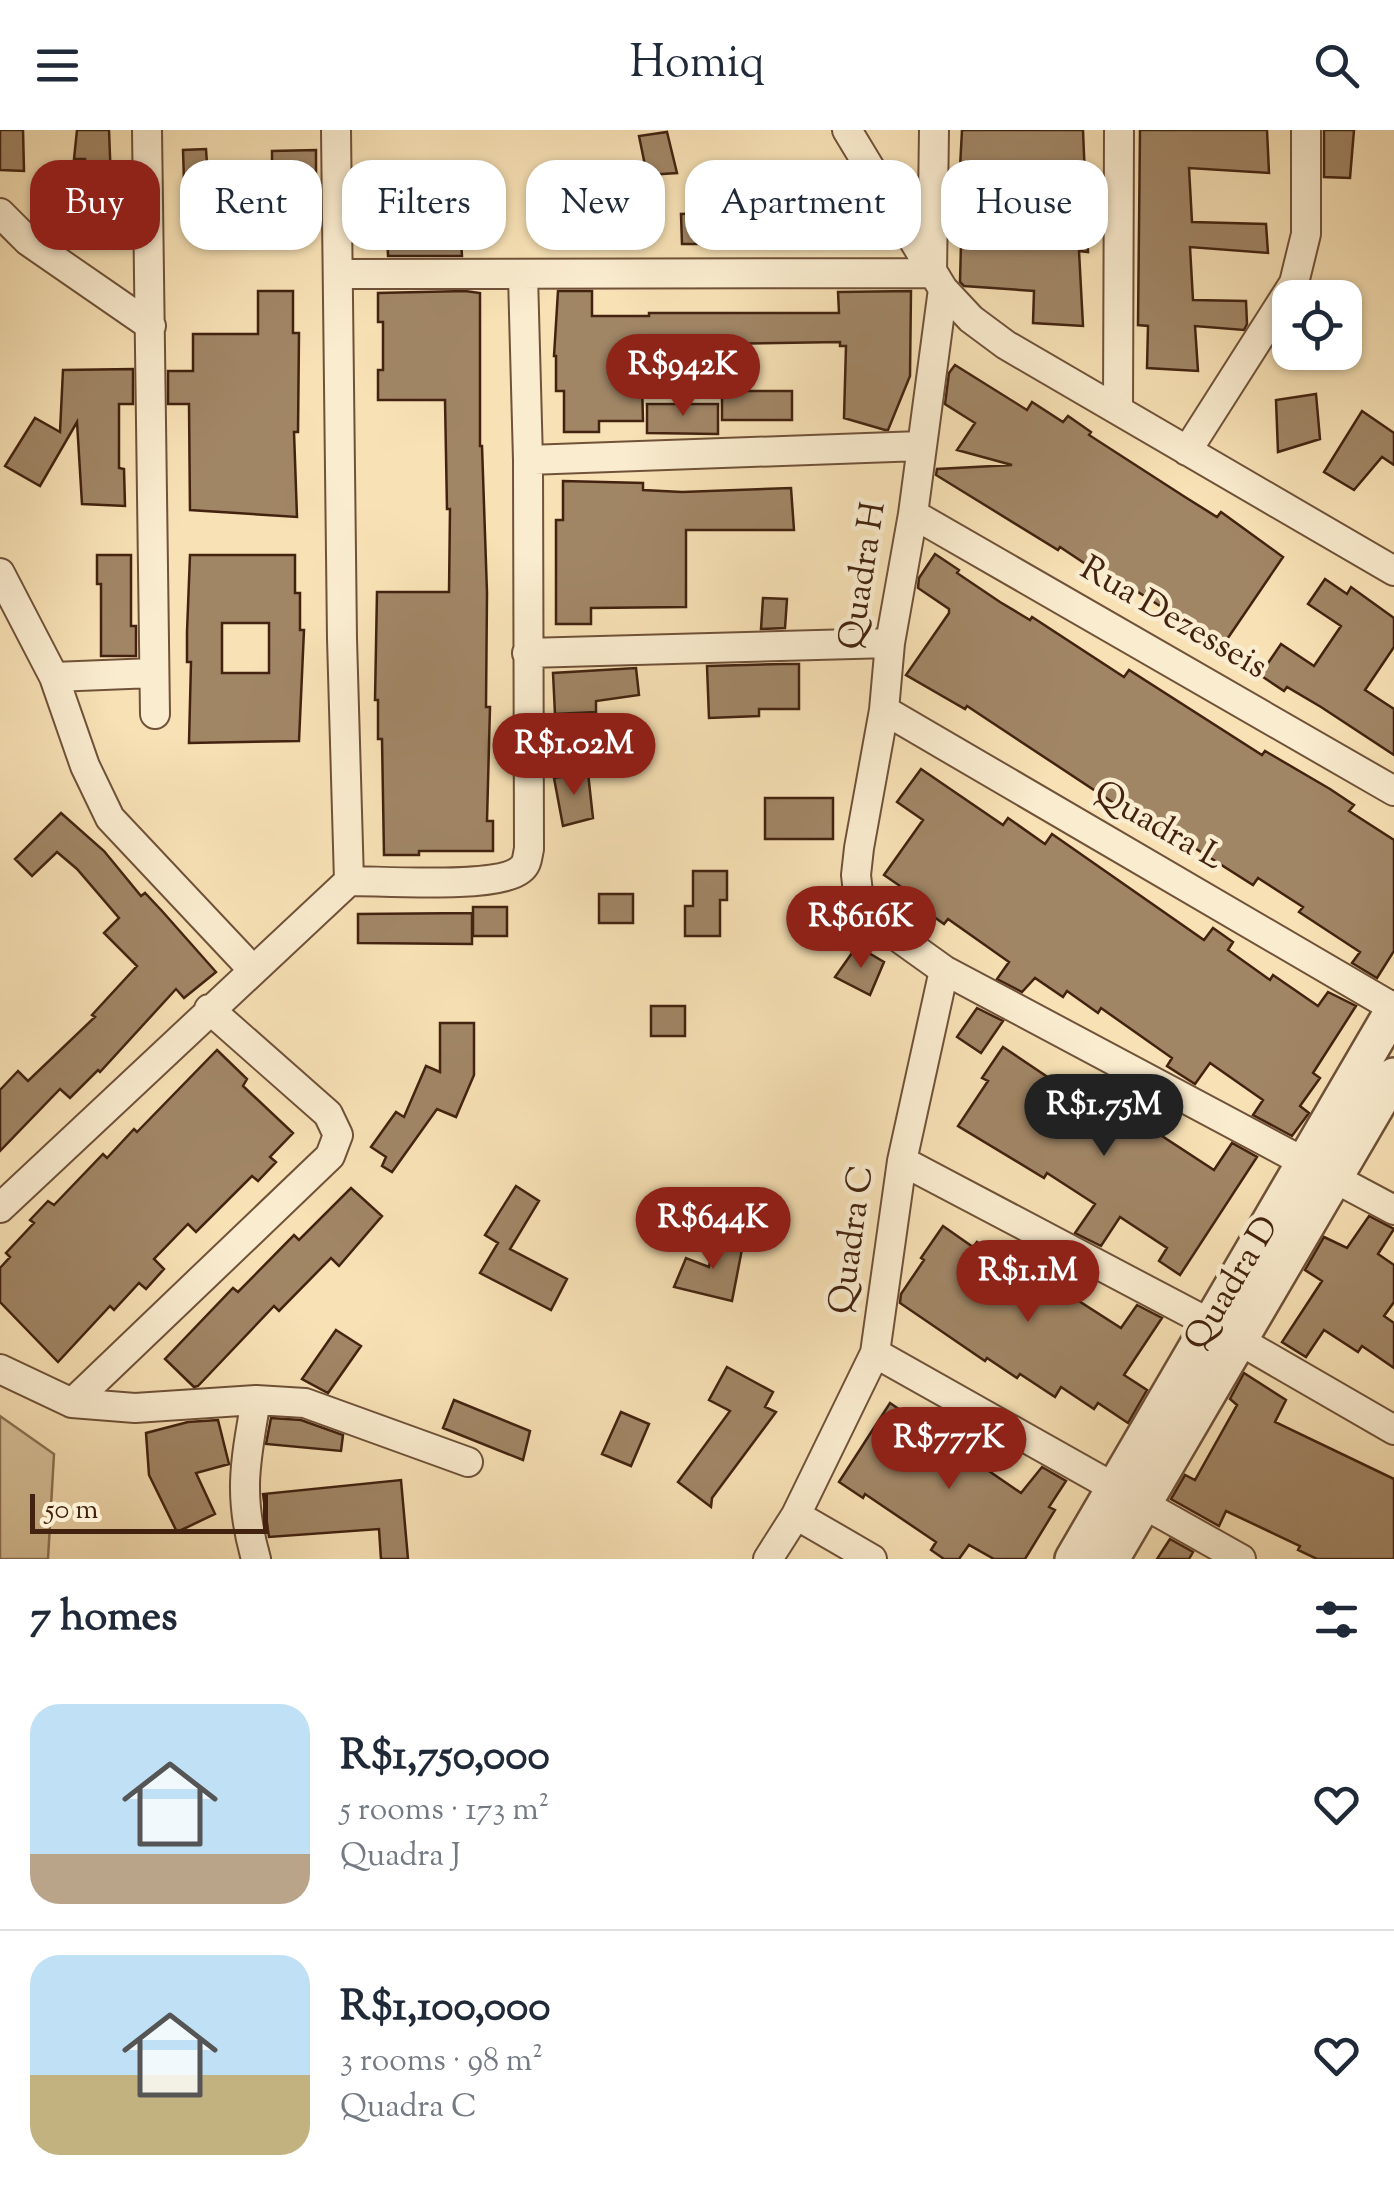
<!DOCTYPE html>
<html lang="en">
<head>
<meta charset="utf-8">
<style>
	:root { --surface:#fff; --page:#f6f6f7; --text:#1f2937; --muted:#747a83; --line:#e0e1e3; --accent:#8f2418 }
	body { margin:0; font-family:"Sorts Mill Goudy",serif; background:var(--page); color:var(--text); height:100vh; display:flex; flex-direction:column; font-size:38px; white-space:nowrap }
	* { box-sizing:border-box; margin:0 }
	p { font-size:32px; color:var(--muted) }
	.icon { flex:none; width:55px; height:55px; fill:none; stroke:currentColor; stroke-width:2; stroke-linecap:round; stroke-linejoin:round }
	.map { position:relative; height:1429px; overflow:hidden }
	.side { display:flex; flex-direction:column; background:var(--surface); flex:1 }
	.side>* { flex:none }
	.hud { position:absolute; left:30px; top:30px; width:1335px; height:90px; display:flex; gap:20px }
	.buttons { position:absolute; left:1272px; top:150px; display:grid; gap:20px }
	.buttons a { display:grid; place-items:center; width:90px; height:90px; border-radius:20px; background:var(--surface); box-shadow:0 2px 8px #0004; font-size:50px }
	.scale { position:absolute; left:30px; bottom:25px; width:238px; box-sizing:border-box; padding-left:10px; border:5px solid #432310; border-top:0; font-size:28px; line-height:35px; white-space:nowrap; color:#432310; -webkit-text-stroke:8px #faeccf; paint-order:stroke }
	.price { position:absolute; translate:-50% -85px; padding:0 22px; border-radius:35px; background:var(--accent); color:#fff; font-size:32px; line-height:65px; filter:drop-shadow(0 2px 5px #0008) }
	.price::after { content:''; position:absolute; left:50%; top:60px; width:30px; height:22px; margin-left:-15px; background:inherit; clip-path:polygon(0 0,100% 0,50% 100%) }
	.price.active { background:#222; color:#fff }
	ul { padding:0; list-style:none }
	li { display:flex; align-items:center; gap:30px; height:250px; padding:0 30px }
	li+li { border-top:2px solid var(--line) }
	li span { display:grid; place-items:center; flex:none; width:280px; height:200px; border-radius:30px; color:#555 }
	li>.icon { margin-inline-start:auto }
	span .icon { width:120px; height:120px; fill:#fffc; stroke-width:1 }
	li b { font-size:42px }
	h2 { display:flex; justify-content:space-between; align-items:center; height:120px; padding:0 30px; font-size:42px }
	.pill { padding:0 35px; border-radius:30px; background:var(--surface); box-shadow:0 2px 8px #0004; font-size:35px; line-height:90px }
	.pill.active { background:var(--accent); color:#fff }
	header { display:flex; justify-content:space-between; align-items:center; height:130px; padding:0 30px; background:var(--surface); font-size:45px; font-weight:600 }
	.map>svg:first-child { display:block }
</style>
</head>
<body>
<header><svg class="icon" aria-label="menu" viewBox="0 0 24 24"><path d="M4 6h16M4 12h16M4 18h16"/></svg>Homiq<svg class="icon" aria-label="search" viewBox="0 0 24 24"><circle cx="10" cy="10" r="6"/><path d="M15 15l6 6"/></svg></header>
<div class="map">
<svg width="1394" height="1429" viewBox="0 0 1394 1429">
	<rect width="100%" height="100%" fill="#f7e1b5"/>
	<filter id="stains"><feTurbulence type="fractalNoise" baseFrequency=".002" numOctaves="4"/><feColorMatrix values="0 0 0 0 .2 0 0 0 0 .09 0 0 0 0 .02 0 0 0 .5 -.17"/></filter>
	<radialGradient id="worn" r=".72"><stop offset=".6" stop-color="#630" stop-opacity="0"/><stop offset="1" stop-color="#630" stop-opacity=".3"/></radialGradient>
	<path fill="#d8c199" stroke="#8e7254" stroke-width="2.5" d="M0,1286L54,1324L48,1429H0Z"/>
	<path fill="#a18666" stroke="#432310" stroke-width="2.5" fill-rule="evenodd" d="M0,0H23L24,41L0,40Z
		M77,0H109L112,78H124L126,114H78L86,43L85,29H74Z
		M962,0H1083L1088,122L1079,121L1083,196L1033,193L1034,161L964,156L960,152L961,114H956Z
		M1140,0H1267L1269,43L1189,38L1192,92L1266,94L1268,123L1190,117L1193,170L1246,171L1247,194L1244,200L1195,196L1198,241L1147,238L1148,196L1138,195Z
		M1324,0H1354L1350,48L1324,47Z
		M667,2L677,43L647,45L639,6Z
		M206,19L208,49L184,51L183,20Z
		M316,20V49L272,50V21Z
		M573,61L576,88L546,92L543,64Z
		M459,80L462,126H388L387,95L429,94V82Z
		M709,83L710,114H682L681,84Z
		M258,161H293V203H299L298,302H294L297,387L190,380L189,274H168V241H193V204H258Z
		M465,161L480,163V316H482L487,463L486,577H490L487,691H493V721H419V725H384L382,609H378V570H375L377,462H449L450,379H447L445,270H378V240H383V192H378V163Z
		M558,161H592V186H649V183H839L838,162L911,161L910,246L888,300H885L844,288L846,216H840V212L641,215L643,291H599V302H564V261H556V226H554Z
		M955,235L1027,280L1032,272L1063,292L1068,286L1091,302L1089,305L1185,367L1217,387L1221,382L1283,427L1217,524L1193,508L1198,501L1157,474L1092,433L1090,437L1060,417L1058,420L936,345L937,339L1012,335L957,320L975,293L945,274L949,243Z
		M133,239V274H119V338L124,339L125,376L82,374L77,292L40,356L5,336L35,288L60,302L63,240Z
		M722,261H792V290H722Z
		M1316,264L1320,309L1278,322L1276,270Z
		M647,274H718V304L647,303Z
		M1362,281L1394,303V335L1382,327L1354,360L1324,342Z
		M563,351L643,353V360L682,362L791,358L794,400H686V477L591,478V494H556V390H563Z
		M935,424L959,440L957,443L1000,472L1030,490L1032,487L1124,547L1129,540L1262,625L1265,621L1330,659L1354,675L1349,681L1394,710V821L1377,848L1352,833L1360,822L1299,782L1303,777L1258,748L1253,755L1160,696L1156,701L967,576L965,579L906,545L949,483V479L918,458L919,448Z
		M97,425H131V496H136V526H101V454H97Z
		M190,425H295V463H300V500H304L299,611L189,613L191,532H187V502ZM222,493H269V543H222Z
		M1325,449L1347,464L1351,457L1394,488V517L1365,560L1394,579V625L1321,577L1287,557L1284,561L1260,545L1281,514L1314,536L1341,496L1308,474Z
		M763,468L787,469L785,498L761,499Z
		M783,534H799V579H759V586L709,588L707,536Z
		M636,538L639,565L596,571V582L555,584L553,543Z
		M921,639L1003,695L1008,688L1045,714L1052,704L1204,810L1213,798L1233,812L1228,820L1270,850L1273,845L1318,876L1328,862L1356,876L1313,943L1320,948L1300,976L1309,983L1292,1006L1253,985L1263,970L1210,933L1195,954L1167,936L1172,928L1101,878L1098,883L1067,861L1063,867L1035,848L1022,862L997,849L1009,832L948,789L944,794L913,772L916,767L884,745L923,690L897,672Z
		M588,643L593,688L563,696L554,648Z
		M765,668H833V709H765Z
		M61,683L104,721L141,766L145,763L162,781L216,842L184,868L176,859L100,942L98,940L70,968L60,959L0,1021V960L18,941L28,951L95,887L92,885L137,836L104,803L119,788L77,739L57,722L32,746L15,729Z
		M693,741H727V770H720V806H685V776H693Z
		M599,764H633V793H599Z
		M473,777H507V806H473Z
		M472,783V814L358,813V784Z
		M857,816L884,832L870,865L835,847Z
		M651,876H685V906H651Z
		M977,878L1003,891L981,923L957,907Z
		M440,893H474V945L456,987L437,979L392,1042L382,1036L386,1027L371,1017L396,982L404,987L426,936L440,942Z
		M1003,917L1073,964L1074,961L1102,979L1104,976L1138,998L1142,993L1214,1040L1232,1013L1257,1027L1180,1145L1159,1131L1167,1118L1120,1087L1101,1116L1075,1103L1095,1074L1047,1043L1044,1048L958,996L988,951L982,948Z
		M217,920L247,949L243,956L293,1003L270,1027L276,1032L258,1051L252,1046L196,1102L188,1094L154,1129L164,1139L146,1159L139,1153L114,1180L110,1176L58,1232L0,1172V1138L10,1127L6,1123L34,1093L30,1090L48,1071L54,1075L103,1024L107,1028L134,999L137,1002Z
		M516,1056L539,1071L510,1119L567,1149L551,1180L480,1143L498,1113L485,1105Z
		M351,1058L382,1086L339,1136L331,1128L279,1181L274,1176L198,1256L194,1257L165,1229L233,1158L238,1162L294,1105L299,1110Z
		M1369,1086L1394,1099L1378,1124L1394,1135V1172L1384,1186L1394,1193V1238L1362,1216L1358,1222L1324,1200L1306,1227L1282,1212L1322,1151L1305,1140L1324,1107L1347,1118Z
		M943,1096L973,1117L977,1112L1041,1157L1046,1150L1121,1198L1137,1175L1162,1188L1124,1245L1147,1260L1128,1293L1098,1273L1094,1279L1061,1257L1055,1267L1020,1244L1017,1248L987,1228L985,1231L900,1173L901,1164L924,1130L921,1128Z
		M714,1109L743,1114L732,1171L674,1157L686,1128L709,1137Z
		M336,1200L361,1216L328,1263L302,1249Z
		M727,1237L773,1262L765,1277L776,1282L712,1368L711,1377L678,1352L730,1281L709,1270Z
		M1244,1243L1286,1270L1275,1292L1394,1349V1429H1317L1298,1420L1300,1416L1226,1381L1219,1396L1171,1369L1185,1345L1195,1350L1237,1275L1230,1269Z
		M454,1270L530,1301L523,1330L443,1298Z
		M890,1273L1021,1363L1042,1337L1066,1351L1049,1377L1055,1380L1025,1429H994L969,1415L959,1429H944L931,1420L936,1412L865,1364L863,1368L839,1352Z
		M621,1282L649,1294L631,1336L602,1324Z
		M271,1288L301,1290L343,1305L341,1321L266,1314Z
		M218,1290L229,1334L196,1343L215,1384L177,1402L149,1345L146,1303L188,1292Z
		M401,1350L408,1429H381L379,1399L269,1407L263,1364Z
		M1170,1409L1193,1422L1189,1429H1157Z"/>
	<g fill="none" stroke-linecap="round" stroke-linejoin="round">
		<g stroke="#705239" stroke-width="32">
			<path id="minor" d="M147,0L155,584
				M336,0L342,509L349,751
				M847,0L943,159L971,189L1006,215L1394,441
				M0,83L28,111L151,196
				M338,144L932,143L934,0
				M943,159L913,384L890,513L884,580L859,718L856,745L859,771L870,787L944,840L1394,1080
				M1118,278L1119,0
				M1187,321L1294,153L1306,104V0
				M528,330L921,316
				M913,384L1394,661
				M0,443L54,547L153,543
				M527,523L890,513
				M54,547L85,636L110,688L253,840
				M884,580L1394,878
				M902,1031L1209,1193L1394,1300
				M0,1078L349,751C384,751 497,759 520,740C528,734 527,727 529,719L528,330L523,146
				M875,1223L1241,1429
				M0,1239L72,1273L330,1026L338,1005L328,984L209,879
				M72,1273L135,1278L256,1270L305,1273L468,1332
				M796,1385L872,1429
				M256,1429C238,1366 245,1333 256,1270
				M768,1429L796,1385L875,1223L902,1031L944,840"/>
		</g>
		<g stroke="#705239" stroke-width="40">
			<path id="tertiary" d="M1073,1429L1394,879
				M1111,1429L1394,946"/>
		</g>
		<use href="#minor" stroke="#faeccf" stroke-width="28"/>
		<use href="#tertiary" stroke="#faeccf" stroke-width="35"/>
	</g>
	<g text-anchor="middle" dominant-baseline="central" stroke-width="9" stroke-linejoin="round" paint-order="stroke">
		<g font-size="35" fill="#432310" stroke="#faeccf">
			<text transform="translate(864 446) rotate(-81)">Quadra H</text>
			<text transform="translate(1173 489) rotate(30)">Rua Dezesseis</text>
			<text transform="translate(1158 697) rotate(30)">Quadra L</text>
			<text transform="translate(853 1110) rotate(-82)">Quadra C</text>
			<text transform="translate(1233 1154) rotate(-59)">Quadra D</text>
		</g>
	</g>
	<rect width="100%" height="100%" filter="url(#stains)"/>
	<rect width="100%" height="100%" fill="url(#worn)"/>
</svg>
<div class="buttons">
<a><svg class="icon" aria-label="locate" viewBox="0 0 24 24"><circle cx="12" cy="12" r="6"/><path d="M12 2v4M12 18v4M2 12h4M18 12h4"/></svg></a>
</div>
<div class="scale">50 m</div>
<b class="price" style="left:683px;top:289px">R$942K</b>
<b class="price" style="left:574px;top:668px">R$1.02M</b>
<b class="price" style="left:861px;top:841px">R$616K</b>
<b class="price active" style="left:1104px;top:1029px">R$1.75M</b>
<b class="price" style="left:713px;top:1142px">R$644K</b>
<b class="price" style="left:1028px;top:1195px">R$1.1M</b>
<b class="price" style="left:949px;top:1362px">R$777K</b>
<div class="hud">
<a class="pill active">Buy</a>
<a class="pill">Rent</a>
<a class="pill">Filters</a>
<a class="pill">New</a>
<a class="pill">Apartment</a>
<a class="pill">House</a>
</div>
</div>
<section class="side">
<h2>7 homes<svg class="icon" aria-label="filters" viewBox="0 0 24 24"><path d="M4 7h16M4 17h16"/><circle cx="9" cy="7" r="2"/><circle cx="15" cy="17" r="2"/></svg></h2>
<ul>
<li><span style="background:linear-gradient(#bfe0f5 75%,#b9a48a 0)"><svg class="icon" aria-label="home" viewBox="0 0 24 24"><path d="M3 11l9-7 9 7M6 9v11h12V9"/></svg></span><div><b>R$1,750,000</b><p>5 rooms · 173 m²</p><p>Quadra J</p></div><svg class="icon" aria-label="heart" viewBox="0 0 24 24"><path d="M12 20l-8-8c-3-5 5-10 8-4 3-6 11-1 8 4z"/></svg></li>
<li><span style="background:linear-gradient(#bfe0f5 60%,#c2b280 0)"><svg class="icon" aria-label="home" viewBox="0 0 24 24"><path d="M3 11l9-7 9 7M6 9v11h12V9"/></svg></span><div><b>R$1,100,000</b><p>3 rooms · 98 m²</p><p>Quadra C</p></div><svg class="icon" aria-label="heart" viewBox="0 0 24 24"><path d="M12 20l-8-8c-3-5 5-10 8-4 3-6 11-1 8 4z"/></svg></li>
</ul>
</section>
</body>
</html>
